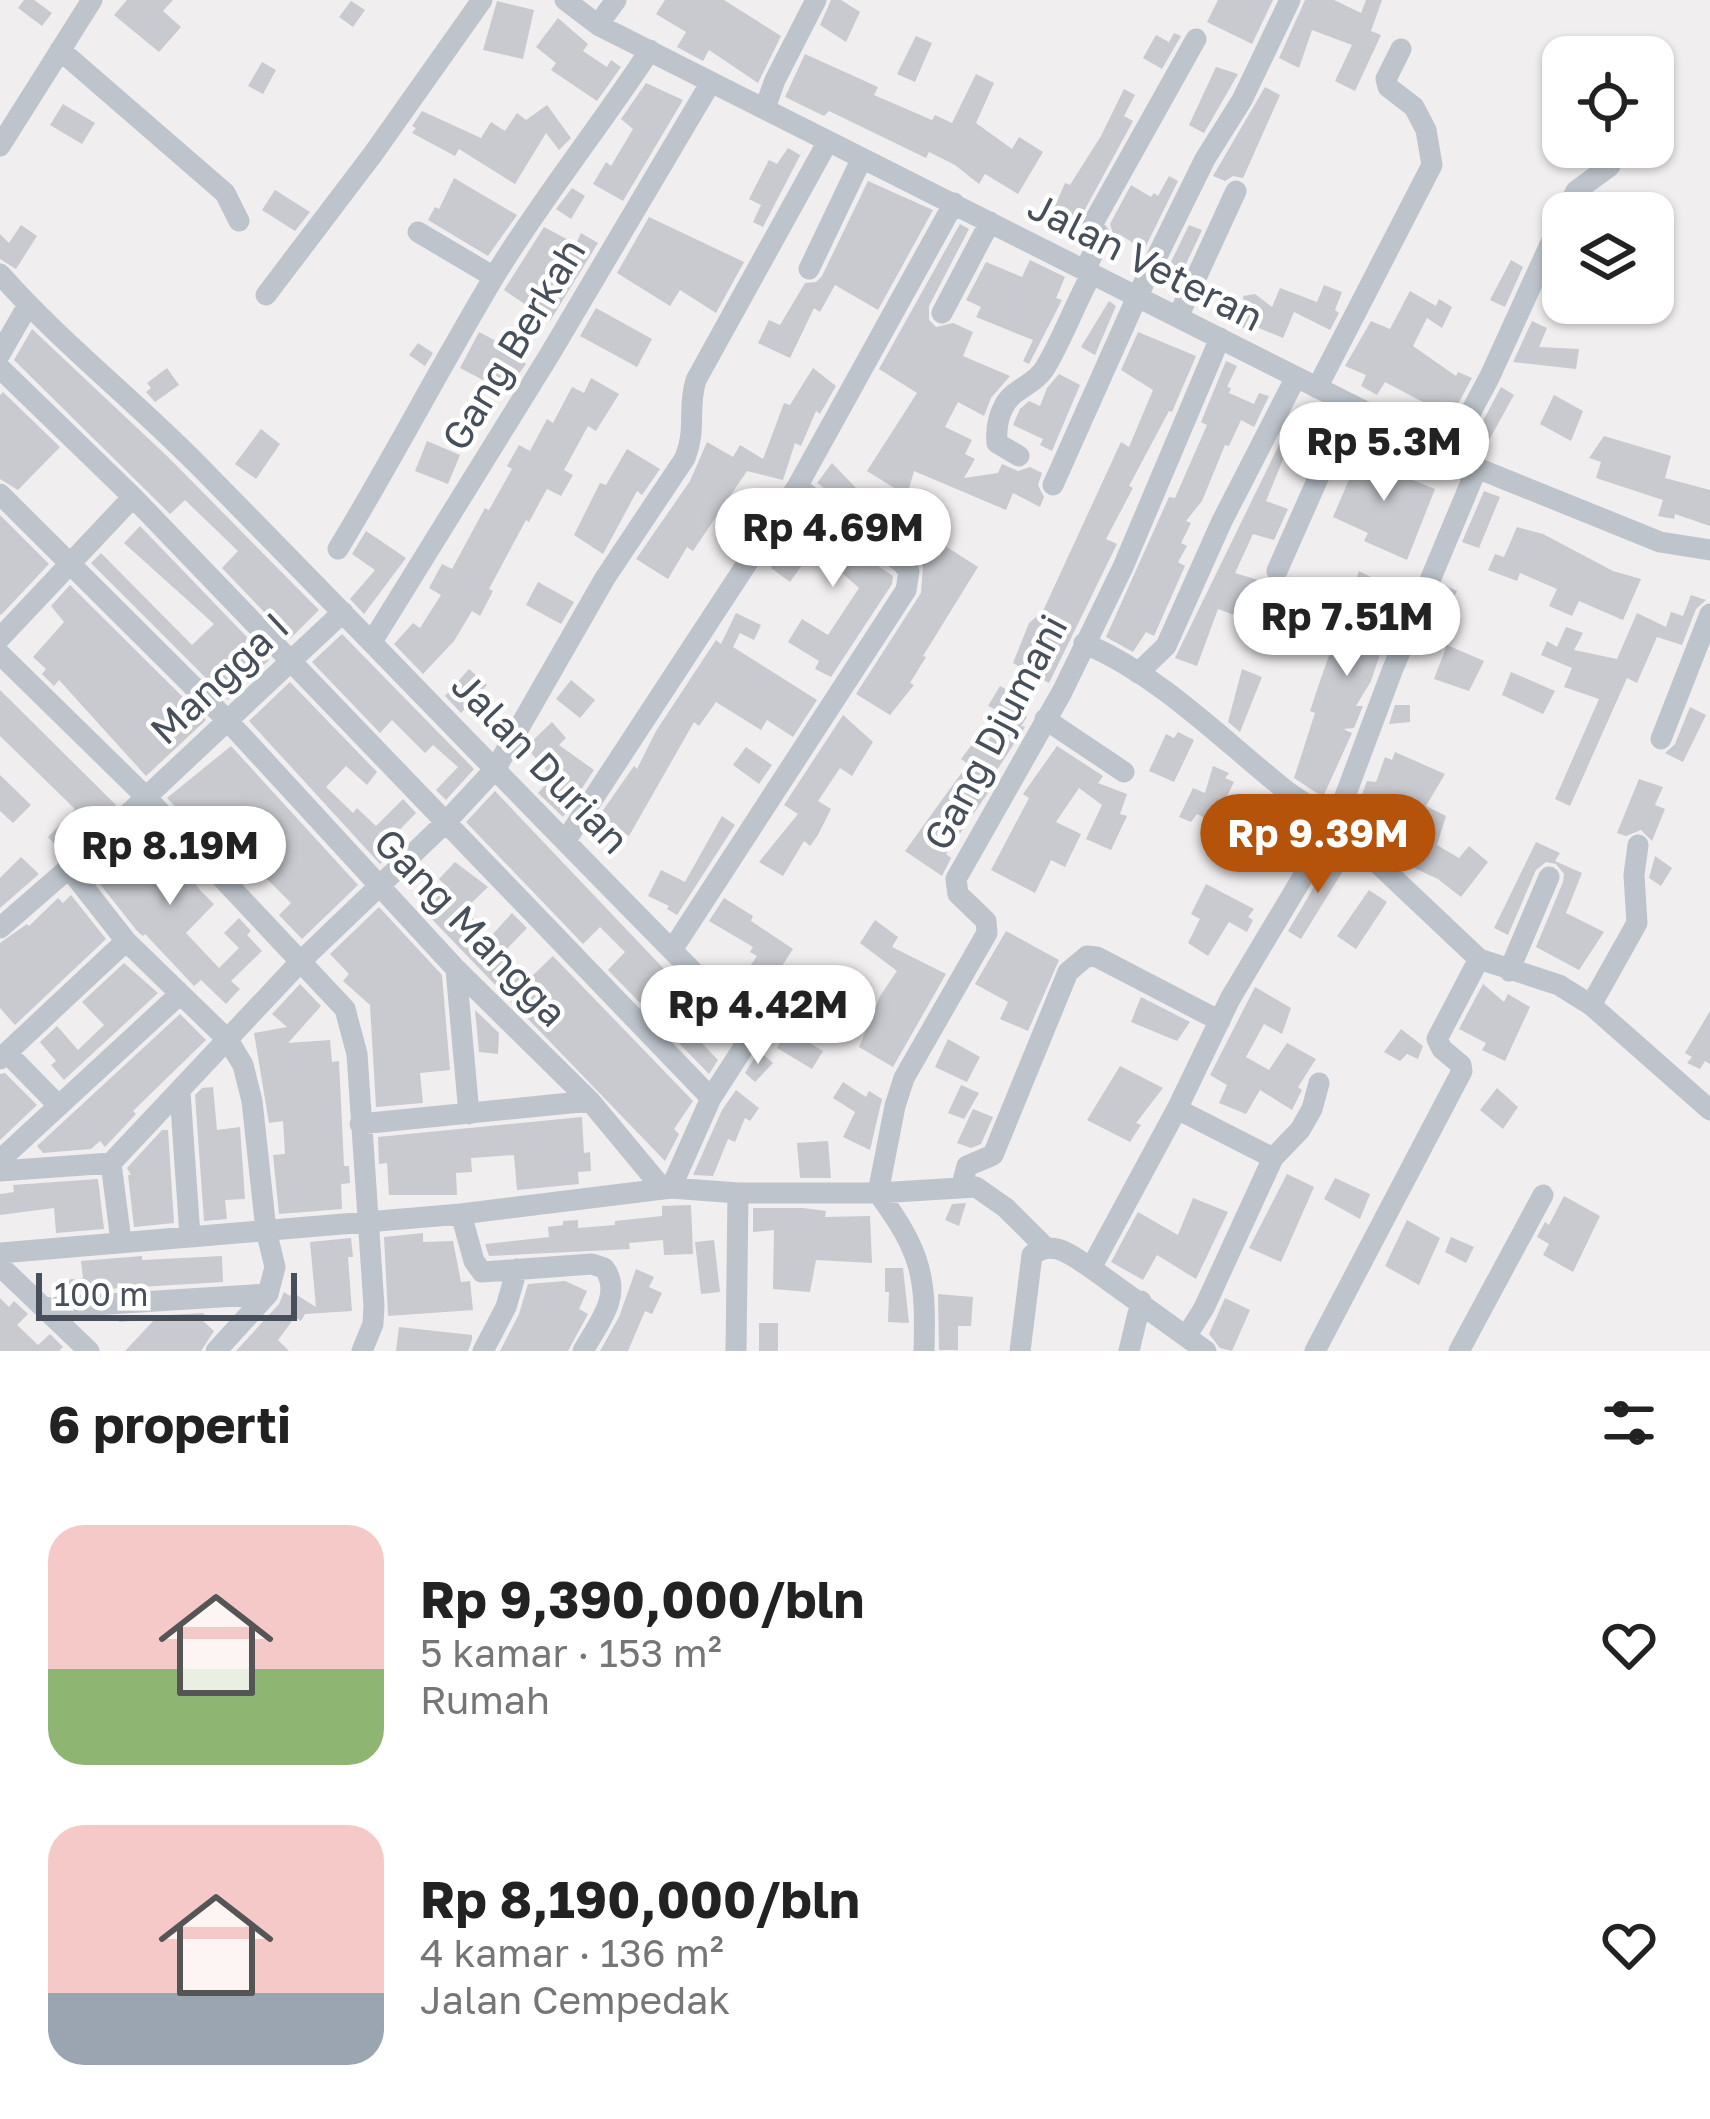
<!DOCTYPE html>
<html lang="id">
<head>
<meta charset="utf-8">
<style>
	:root { --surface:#fff; --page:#f2f2f2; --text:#222; --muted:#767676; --accent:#b45309 }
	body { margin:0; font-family:"Golos Text",sans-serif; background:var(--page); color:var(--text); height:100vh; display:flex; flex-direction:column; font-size:45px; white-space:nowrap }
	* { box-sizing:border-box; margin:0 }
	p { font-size:39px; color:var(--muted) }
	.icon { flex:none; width:66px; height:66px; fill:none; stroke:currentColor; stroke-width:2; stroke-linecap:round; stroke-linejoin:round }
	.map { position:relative; height:1351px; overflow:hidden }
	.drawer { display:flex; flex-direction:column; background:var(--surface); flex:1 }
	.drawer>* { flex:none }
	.controls { position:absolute; left:1542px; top:36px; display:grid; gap:24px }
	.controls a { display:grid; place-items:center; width:132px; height:132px; border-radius:24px; background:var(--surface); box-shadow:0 3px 9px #0004; font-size:60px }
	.scale { position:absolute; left:36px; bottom:30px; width:261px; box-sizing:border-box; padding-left:12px; border:6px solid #47505a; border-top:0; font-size:33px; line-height:42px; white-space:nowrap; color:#47505a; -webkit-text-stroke:9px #fff; paint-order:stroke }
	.price { position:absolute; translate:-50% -102px; padding:0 27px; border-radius:42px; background:#fff; color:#222; font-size:39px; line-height:78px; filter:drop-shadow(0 3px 6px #0008) }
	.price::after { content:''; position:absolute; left:50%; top:72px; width:36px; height:27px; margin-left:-18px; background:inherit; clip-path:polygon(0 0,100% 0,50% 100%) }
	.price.on { background:var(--accent); color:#fff }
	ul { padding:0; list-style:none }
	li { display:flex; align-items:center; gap:36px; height:300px; padding:0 48px }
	li span { display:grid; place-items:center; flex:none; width:336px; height:240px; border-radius:36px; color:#555 }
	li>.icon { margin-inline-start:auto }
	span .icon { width:144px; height:144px; fill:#fffc; stroke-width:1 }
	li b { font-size:51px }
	h2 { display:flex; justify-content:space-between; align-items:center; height:144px; padding:0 48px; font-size:51px }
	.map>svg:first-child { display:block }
</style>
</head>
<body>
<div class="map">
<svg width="1710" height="1351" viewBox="0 0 1710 1351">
	<rect width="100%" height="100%" fill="#f0eeee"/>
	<path fill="#c8cad0" d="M24,0H34L52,13L42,26L18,8Z
		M127,0H173L163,11L181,27L159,52L114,15Z
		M665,0H724L781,36L758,83L709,50L703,61L677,47L686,32L656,14Z
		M831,0H841L860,12L846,42L820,25Z
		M1218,0H1273L1252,44L1207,22Z
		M1305,0H1334L1361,13L1366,0H1382L1371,31L1381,35L1355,91L1335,81L1352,45L1312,30L1299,68L1279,58Z
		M351,1L365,10L353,27L339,17Z
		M497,1L534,10L523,59L483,50Z
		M558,18L588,44L583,51L607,67L611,60L621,67L597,101L551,70L556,63L536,47Z
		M1174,33L1181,36L1162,69L1143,58L1156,35L1169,42Z
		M916,36L932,43L915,82L897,74Z
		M805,54L878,87L874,95L932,120L935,115L952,123L976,74L994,83L976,123L1012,149L1019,137L1043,152L1018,194L985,174L979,184L955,165L929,152L926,158L829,111L824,116L785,97Z
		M262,62L276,70L263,94L248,86Z
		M1216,67L1238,74L1204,133L1189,125Z
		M646,83L683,100L623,201L593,184L606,162L611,166L633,129L621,119Z
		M1265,87L1280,95L1243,178L1233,176L1225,181L1213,176Z
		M1124,89L1135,95L1124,116L1133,121L1077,224L1052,213L1065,183L1070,185L1101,136Z
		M63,104L95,123L82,144L50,125Z
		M547,105L571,138L559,150L546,133L515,184L459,149L455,156L412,133L416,128L412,126L422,111L481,138L491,122L505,131L517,113L526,120Z
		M805,146L763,227L753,222L761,205L749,199L769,160L777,164L788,148L800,155Z
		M1169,176L1178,181L1144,250L1119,234L1115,240L1110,224L1131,185L1151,197L1154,193L1158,196Z
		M454,178L517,215L488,256L428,220L435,207L439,209Z
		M868,181L933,210L878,310L835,285L820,312L814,308L790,358L758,343L769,320L780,325L805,283L816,282L822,276Z
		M572,188L585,196L571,219L556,209Z
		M275,190L310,212L295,231L262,210Z
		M649,217L744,262L716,313L680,290L670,306L617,273Z
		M960,224L969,229L929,306V320L936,327L953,323L973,332L963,356L1010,376L991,398L984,416L958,402L945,427L972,440L965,454L975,459L964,478L998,473L1002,464L1018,471L1030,467L1042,473L1038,485L1044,497L1040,507L1013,493L1006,510L914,471L907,496L867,471L917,393L879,369Z
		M21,225L37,236L16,269L0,259V234L9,243Z
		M1189,225L1202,230L1177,283L1164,276Z
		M544,227L576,244L581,233L598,243L550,321L504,290Z
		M1030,260L1065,277L1056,298L1062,300L1029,364L1023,361L1033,340L976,317L981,307L966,300L986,262L1022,277Z
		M1511,260L1523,267L1505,307L1490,300Z
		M1324,285L1342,292L1335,310L1339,313L1330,330L1294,312L1283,338L1254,326L1250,333L1238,324L1246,311L1243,296L1255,294L1272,307L1280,288L1317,302Z
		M1410,291L1436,306L1439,299L1452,307L1442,328L1427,318L1413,346L1456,376L1458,372L1472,378L1451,417L1385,382L1377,395L1361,386L1366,375L1345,366L1371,321L1390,329Z
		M1109,301L1116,306L1095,355L1081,347Z
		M596,308L652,339L637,367L580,336Z
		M1532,321L1547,328L1539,347L1579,349L1576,369L1513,362Z
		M32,329L168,457L319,610L290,639L222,568L238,551L185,500L170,514L14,360Z
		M479,332L525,356L522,361L526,364L506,392L460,368Z
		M1138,332L1196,356L1172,412L1169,411L1129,486L1133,488L1106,539L1117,544L1049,683L1013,663L1029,623L1043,611L1121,442L1129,447L1153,390L1121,370Z
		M418,343L433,353L425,366L409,355Z
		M1226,361L1237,366L1227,387L1231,388L1229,393L1254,404L1259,393L1269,396L1254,427L1241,420L1229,446L1225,445L1202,501L1186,521L1191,523L1181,543L1187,546L1178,562L1185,566L1154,636L1146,632L1133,652L1106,637L1169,497L1175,498L1207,425L1201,422Z
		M167,368L179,385L155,402L146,392L151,388L147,383Z
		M813,368L836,386L820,414L816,411L801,446L795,443L783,480L747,471L693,551L687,547L668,579L636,559L690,481L707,442L733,457L740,445L763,459L784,403L790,405Z
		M1059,374L1080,385L1052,451L1040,445L1043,439L1013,425L1020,409L1029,401L1040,406L1047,388Z
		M591,378L619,394L596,431L588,426L564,470L573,475L561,496L547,489L529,522L526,520L489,589L493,591L480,616L472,611L454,641L423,674L394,644L413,623L420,628L441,595L429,588L442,564L452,569L485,508L489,510L512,469L507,466L519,445L530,451L547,419L553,423L572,387L584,393Z
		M1501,387L1514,395L1489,440L1476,434Z
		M3,392L60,447L18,490L0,479V395Z
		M1554,395L1583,411L1571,441L1540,424Z
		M1297,408L1326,422L1307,466L1284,457L1266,501L1288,509L1274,540L1253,534L1235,573L1271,584L1256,623L1218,609L1197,666L1175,658Z
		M261,429L280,444L256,479L235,464Z
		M1368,435L1381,440L1368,462L1435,489L1407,560L1364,541L1368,533L1333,517Z
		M1604,436L1671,456L1665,478L1710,490V526L1675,514L1674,519L1658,516L1663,500L1596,478L1601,462L1589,458Z
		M427,441L460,455L448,484L415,471Z
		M627,449L660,469L642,495L637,491L603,554L574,535L600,483L606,485Z
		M832,463L857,489L844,502L817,483Z
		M1484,491L1500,497L1479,548L1462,542Z
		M801,508L830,529L828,532L893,576L892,584L831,677L815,669L819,661L788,642L802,619L828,635L859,588L814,548L790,582L771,568L799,526L792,521Z
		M0,515L49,564L1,615L0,614Z
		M905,520L978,567L923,656L926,657L910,683L914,685L890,715L856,694L921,593L923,566L893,538Z
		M140,526L269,660L228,700L91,563L101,553L192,645L214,624L124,543Z
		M1517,527L1543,534L1613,571L1641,579L1623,620L1579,601L1572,616L1549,606L1557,589L1520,573L1517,581L1488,570L1495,554L1504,557Z
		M366,531L406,558L364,614L350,599L375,570L352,554Z
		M1359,571L1407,596L1396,618H1392L1371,681L1356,706H1363L1354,728L1343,729L1352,733L1323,797L1294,778L1315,713L1310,711L1320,681Z
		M538,582L574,602L561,624L526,605Z
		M70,585L206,720L146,776L59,680L54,686L42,674L46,669L33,657L64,622L51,606Z
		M1444,585L1457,591L1447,613L1435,607Z
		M1691,595L1706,600L1696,609L1682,645L1657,637L1637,683L1627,678L1570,806L1555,799L1599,699L1564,687L1572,668L1541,655L1547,641L1557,647L1566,627L1583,633L1574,650L1617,659L1637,613L1666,627L1671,612L1683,616Z
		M736,613L761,625L754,640L740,633L733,647L817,700L793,737L767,720L761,730L716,702L699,726L694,722L629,836L599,816L634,766L637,769L656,731L716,640L721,644Z
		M342,634L474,769L446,800L436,790L458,767L433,745L425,753L392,720L380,733L312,662Z
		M1447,645L1484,661L1469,691L1434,679Z
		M469,669L487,685L461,713L445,696Z
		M1242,669L1262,677L1240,732L1228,722Z
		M1511,672L1555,691L1543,714L1502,695Z
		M571,680L595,700L580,718L556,699Z
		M290,682L377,772L367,785L346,766L326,787L353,813L357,808L376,826L403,799L416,813L384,846L391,854L380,864L249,721Z
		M1000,686L1018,696L1012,708L1027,717L1021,726L1025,727L984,790L988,793L983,800L946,854L951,858L942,876L905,851L968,764L961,759L979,735L988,741L1004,713L988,706Z
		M0,690L116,805L63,853L48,837L75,809L0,736Z
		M1395,705H1410V722L1389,724Z
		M1690,707L1706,715L1683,762L1665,753L1675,744Z
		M843,715L873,742L852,776L840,768L818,801L831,809L818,835L810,846L804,841L783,876L759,862L798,814L784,805Z
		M552,722L566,738L559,745L594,770L563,817L538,793L552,777L526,747Z
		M1178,732L1194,740L1174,782L1149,771L1166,734L1174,738Z
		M231,746L358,885L302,939L279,915L291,903L262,874L270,866L234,830L222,842L194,818L190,822L167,798Z
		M1057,746L1103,776L1098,783L1127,794L1120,814L1127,816L1111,850L1086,839L1102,805L1079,788L1056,822L1081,834L1065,867L1051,860L1035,893L991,870L1029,798L1023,794Z
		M746,747L772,765L759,784L733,765Z
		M1395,752L1445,774L1426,806L1446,816L1437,845L1459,858L1469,846L1488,862L1461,897L1438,879L1414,868L1415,865L1396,860L1357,823L1361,816L1355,813L1367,781L1376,782L1385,757L1392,760Z
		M1213,766L1229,773L1225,778L1234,782L1214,823L1197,814L1191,822L1179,817L1193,788L1205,793Z
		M0,775L31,805L13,823L0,811Z
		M1639,779L1663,787L1655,805L1665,809L1652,841L1641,830L1626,836L1617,833Z
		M495,791L682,988L666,1006L718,1060L709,1074L608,970L625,952L600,927L583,944L466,822Z
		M1280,807L1306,822L1298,845L1269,834Z
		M722,816L735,825L677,915L667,909L669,906L648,896L661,870L685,882Z
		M143,821L176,851L173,853L195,875L191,878L199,889L214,904L186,933L219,968L239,948L224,933L239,918L251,931L247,935L262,951L231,981L240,989L226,1004L201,980L194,986L145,934L143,936L137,931L89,870Z
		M1536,842L1560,853L1555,861L1582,873L1566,913L1604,932L1579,970L1536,947L1563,882L1564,874L1556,864L1546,862L1536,870L1508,935L1494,928Z
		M1333,855L1349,861L1301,939L1288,931Z
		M1655,856L1672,868L1661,886L1649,878Z
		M21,857L39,874L0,908V878Z
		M455,862L488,887L464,910L490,937L512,913L527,928L503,953L528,980L553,956L693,1101L674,1129L679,1134L665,1161L422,909L445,885L439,879Z
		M1206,884L1254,909L1248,917L1253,920L1247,932L1229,922L1208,956L1188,943L1200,919L1191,914Z
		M1369,890L1387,902L1356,949L1337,936Z
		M71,895L106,939L15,1025L0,1008V943L27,924L29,926L58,898L63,903Z
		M724,898L753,916L751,921L793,949L780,969L810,986L797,1007L766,988L754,1006L733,991L757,956L750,952L753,947L709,921Z
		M379,907L442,975L450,1070L420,1073L423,1103L376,1107L370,1005L343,981L349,974L330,954Z
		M875,920L898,937L892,947L946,974L893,1067L859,1047L880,996L897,971L860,943Z
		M1006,931L1059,960L1028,1031L1000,1019L1008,1002L975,984Z
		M124,963L158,993L64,1080L51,1065L56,1061L40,1042L57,1026L78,1050L104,1025L82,1002Z
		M300,984L321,1006L288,1043L330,1040L332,1062L339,1061L344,1166H349L350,1183L341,1184L342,1209L279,1214L273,1155L285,1154L283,1121L269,1123L254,1033L287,1027L272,1014Z
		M1483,984L1504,1002L1508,994L1530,1007L1505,1061L1482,1050L1486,1043L1459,1029Z
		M1255,987L1291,1008L1282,1034L1264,1024L1246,1057L1269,1070L1287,1043L1316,1059L1298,1087L1302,1090L1292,1110L1260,1090L1246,1114L1219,1103L1227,1085L1210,1075Z
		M1141,997L1190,1022L1177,1041L1131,1022Z
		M475,1010L499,1033L498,1054L479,1052Z
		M1710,1011V1064L1705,1061L1700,1069L1687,1063L1692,1057L1685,1053Z
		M180,1014L206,1040L133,1111L136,1114L105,1147L100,1141L91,1149L43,1153L37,1146Z
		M1401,1029L1423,1046L1418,1059L1407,1054L1400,1061L1384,1052Z
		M788,1030L823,1051L812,1069L777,1048Z
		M948,1039L980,1057L967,1082L935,1067Z
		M759,1051L773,1063L755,1082L745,1073Z
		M1120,1066L1163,1088L1136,1123L1141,1125L1130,1142L1087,1120Z
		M5,1073L37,1105L0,1140V1074Z
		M843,1082L866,1097L869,1091L882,1099L870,1150L843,1137L855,1112L833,1098Z
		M961,1085L979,1093L964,1119L948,1113Z
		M213,1087L217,1130L240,1127L245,1199L225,1200L227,1219L204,1221L195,1095L202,1088Z
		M1497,1088L1518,1107L1503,1129L1480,1110Z
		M736,1090L759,1108L750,1121L745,1118L735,1142L728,1139L713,1176L693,1175L722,1110Z
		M973,1109L993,1117L981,1144L971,1148L957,1143Z
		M582,1117L584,1153L590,1152L591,1171L578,1172L579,1184L517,1190L514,1155L471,1158L472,1172L456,1173L457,1195H389L387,1163L379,1164L378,1137Z
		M162,1130H168L174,1223L134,1227L128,1175H131L127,1168Z
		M828,1141L831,1178H800L797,1143Z
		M1287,1174L1314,1187L1281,1262L1249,1248Z
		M1335,1178L1370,1194L1360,1219L1324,1199Z
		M98,1179L104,1229L56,1233L54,1208L0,1215V1194L14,1192L13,1185Z
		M1564,1196L1600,1216L1573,1272L1543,1255L1549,1244L1537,1237L1545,1222L1549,1225Z
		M1193,1198L1228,1212L1196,1279L1157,1255L1143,1280L1111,1262L1138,1212L1178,1235Z
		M966,1203L959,1226L945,1220L952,1204Z
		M691,1205L693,1254L664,1255L663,1240L629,1243L630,1249L489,1256L485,1244L549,1237L548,1227L563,1225V1221L578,1220V1228L615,1225V1221L662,1216V1206Z
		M753,1208H803L826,1211L825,1217L870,1216L872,1263L816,1260L810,1292L773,1289L774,1230L753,1232Z
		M1407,1220L1440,1238L1419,1285L1385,1266Z
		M423,1233V1242L453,1241L461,1282L470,1281L473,1310L388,1316L384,1237Z
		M1451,1237L1474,1247L1466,1263L1445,1252Z
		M351,1238L353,1257H348L352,1311L305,1314L301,1321L295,1317L278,1340L289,1351H236L279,1304L284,1292L290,1296L292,1292L316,1307L310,1242Z
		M714,1240L720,1292L701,1294L695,1242Z
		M142,1256V1260L222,1256L223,1282L56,1292L55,1281L83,1278L81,1261Z
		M885,1268H903L909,1323L888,1322L889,1292H885Z
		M636,1269L654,1277L649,1287L662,1293L652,1314L645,1311L628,1351H600L619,1317Z
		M565,1281L587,1291L579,1309L588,1314L568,1351H500L519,1314L528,1284Z
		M938,1294L973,1297L971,1326H958V1350H939Z
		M0,1298L9,1307L14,1301L28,1314L17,1325L38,1345L50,1334L63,1347L59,1351H0Z
		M1225,1298L1250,1310L1232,1351L1220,1348L1209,1334Z
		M203,1313L207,1317L203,1321L214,1331L201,1351H125L155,1319L119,1322L118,1318Z
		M759,1323H778V1351H759Z
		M399,1327L472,1335V1340L468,1351H396Z"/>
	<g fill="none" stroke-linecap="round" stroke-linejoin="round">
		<path stroke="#bdc4cc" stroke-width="21" d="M565,0L598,25L1477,468L1660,542L1710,550
			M598,25L616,0
			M60,50L225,193L239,221
			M765,108L775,80L816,0
			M0,146L92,0
			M1565,213L1576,191L1610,166
			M418,232L494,277
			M809,269L862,158
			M1085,270L1101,237L1092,225L1196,39
			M0,274C63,345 138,403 204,471C383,653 560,838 740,1019L749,1039L711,1098L671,1188
			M266,295L373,154L482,0
			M942,313L990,222
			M1178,317L1236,191
			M0,354L28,305
			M0,368L133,497L711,1098
			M1317,388L1432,165L1426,130L1414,107L1388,87L1386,79L1401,49
			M1449,453L1490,376L1563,216
			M1019,456L997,443C996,431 998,417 1004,406C1013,388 1034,386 1045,368C1063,338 1075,304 1092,273
			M1053,485L1137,297L1205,159L1242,100L1290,0
			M0,494L227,720L456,969L590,1101L663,1189
			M338,549C392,460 440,367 494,277C542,198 600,127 650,50
			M1277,571L1350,406
			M0,638L133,497
			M373,640L550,354L711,82
			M1084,643C1163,677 1222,740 1288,792C1303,803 1320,812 1335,823L1392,671L1477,468
			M0,654L145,796L345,1009L357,1054L374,1306L373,1324L362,1351
			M1138,673L1166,646L1222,521L1296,377
			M1045,719L1124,772
			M1661,739L1710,614
			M566,840L797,487
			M68,867L126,941L228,1040L243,1065L252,1101L266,1230L275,1267L268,1294L216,1351
			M0,928L92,848L343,612
			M672,950L906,590L909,571L902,563L797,487L954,203
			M456,969L469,1114
			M1509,971L1549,877
			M1591,1005L1637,923L1634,875L1638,845
			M7,1053L59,1106
			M0,1059L126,941
			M180,1092L190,1236
			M1177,1109L1273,1158
			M360,1124L590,1101
			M0,1160L180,994
			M0,1171L111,1163
			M961,1188L967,1166L993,1155L1068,972L1087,956L1097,957L1220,1021
			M461,1214L474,1261L482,1272L592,1264L604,1268C624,1294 596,1327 583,1351
			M121,1241L111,1163L301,961L444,824L496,768L605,578L685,458C697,428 687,409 696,380L827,143
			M0,1253L461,1214L671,1188L738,1193H878L976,1187L1006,1208L1045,1247
			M0,1266L89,1351
			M45,1308L268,1294
			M1187,1335L1204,1308L1273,1158L1300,1130L1312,1109L1319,1083
			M483,1351L506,1307L517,1269
			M736,1351L738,1193
			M924,1351C926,1277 923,1254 878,1193L895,1106L904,1078L987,933L986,921L958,894L956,879L1062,692L1123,567L1220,338
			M1020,1351L1032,1255C1053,1238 1072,1256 1091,1268
			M1129,1351L1141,1301
			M1206,1351L1091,1268L1177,1109L1230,999L1335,823L1479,959L1559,985L1591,1005L1710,1110
			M1315,1351L1462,1071L1461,1065L1442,1049L1437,1039L1479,959
			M1459,1351L1543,1195"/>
	</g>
	<g text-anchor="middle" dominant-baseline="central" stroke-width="9" stroke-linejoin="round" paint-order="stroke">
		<g font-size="39" fill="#47505a" stroke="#fff">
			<text transform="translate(1146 261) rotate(27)">Jalan Veteran</text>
			<text transform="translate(513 344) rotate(-59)">Gang Berkah</text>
			<text transform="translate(219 678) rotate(-43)">Mangga I</text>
			<text transform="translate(995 732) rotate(-62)">Gang Djumani</text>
			<text transform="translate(541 762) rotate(46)">Jalan Durian</text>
			<text transform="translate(471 927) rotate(46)">Gang Mangga</text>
		</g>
	</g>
</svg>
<div class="controls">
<a><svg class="icon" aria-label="locate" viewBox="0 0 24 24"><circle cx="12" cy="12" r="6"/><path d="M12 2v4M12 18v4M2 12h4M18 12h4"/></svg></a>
<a><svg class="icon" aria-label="layers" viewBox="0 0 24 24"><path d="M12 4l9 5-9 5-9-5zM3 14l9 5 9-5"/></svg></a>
</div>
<div class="scale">100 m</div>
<b class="price" style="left:1384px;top:504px">Rp 5.3M</b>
<b class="price" style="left:833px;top:590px">Rp 4.69M</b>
<b class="price" style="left:1347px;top:679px">Rp 7.51M</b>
<b class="price on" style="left:1318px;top:896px">Rp 9.39M</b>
<b class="price" style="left:170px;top:908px">Rp 8.19M</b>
<b class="price" style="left:758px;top:1067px">Rp 4.42M</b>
</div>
<section class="drawer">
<h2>6 properti<svg class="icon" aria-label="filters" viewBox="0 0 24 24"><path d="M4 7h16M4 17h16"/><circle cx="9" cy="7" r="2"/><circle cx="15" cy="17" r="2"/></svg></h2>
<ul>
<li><span style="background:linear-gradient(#f6c9c9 60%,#8fb573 0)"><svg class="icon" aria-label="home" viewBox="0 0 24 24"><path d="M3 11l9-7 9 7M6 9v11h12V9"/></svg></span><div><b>Rp 9,390,000/bln</b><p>5 kamar · 153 m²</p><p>Rumah</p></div><svg class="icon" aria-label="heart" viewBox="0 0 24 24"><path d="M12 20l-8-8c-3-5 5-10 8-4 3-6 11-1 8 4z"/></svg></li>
<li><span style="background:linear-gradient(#f6c9c9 70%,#9aa5b1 0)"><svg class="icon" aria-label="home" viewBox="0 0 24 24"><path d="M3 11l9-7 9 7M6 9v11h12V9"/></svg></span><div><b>Rp 8,190,000/bln</b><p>4 kamar · 136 m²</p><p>Jalan Cempedak</p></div><svg class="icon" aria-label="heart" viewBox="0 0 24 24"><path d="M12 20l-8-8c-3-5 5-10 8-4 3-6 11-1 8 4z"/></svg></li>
</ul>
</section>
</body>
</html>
